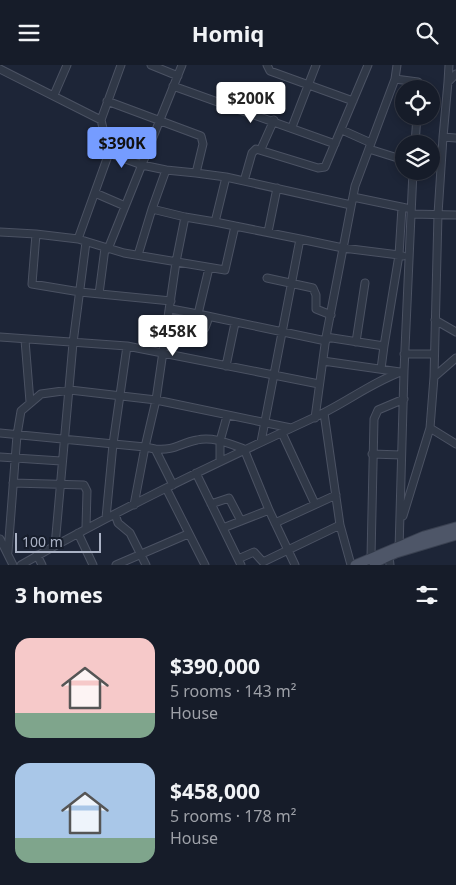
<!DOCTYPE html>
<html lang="en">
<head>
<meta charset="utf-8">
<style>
	:root { --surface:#161c29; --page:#232935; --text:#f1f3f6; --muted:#9ea1a8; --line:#353a46; --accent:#759cff }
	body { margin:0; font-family:"Noto Sans",sans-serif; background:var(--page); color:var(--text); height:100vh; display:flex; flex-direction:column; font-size:19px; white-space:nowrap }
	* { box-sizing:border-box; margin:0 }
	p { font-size:16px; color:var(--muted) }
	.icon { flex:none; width:28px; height:28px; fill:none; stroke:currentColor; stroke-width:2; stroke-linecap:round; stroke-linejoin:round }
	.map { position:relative; height:500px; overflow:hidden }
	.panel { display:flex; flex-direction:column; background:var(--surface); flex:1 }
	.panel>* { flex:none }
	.tools { position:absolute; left:395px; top:15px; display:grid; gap:10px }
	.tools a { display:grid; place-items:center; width:45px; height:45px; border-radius:50%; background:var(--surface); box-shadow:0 2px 8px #0003,0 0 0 1px var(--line); font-size:25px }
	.scale { position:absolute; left:15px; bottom:12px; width:86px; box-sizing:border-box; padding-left:5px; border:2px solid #aab2c5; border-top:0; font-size:14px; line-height:18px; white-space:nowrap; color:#aab2c5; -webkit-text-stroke:4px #161d2b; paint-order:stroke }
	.price { position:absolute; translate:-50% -42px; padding:0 11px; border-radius:5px; background:#fff; color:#222; font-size:16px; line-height:32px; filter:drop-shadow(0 1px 2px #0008) }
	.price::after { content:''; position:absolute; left:50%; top:30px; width:15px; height:11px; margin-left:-8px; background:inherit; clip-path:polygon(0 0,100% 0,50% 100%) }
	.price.on { background:var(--accent); color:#111 }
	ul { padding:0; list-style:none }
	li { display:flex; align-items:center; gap:15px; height:125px; padding:0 15px }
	li span { display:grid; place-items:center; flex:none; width:140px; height:100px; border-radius:15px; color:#555 }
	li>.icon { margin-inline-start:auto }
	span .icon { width:60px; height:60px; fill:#fffc; stroke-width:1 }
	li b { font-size:21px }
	h2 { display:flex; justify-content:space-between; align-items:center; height:60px; padding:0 15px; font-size:21px }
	header { display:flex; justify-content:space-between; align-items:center; height:65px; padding:0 15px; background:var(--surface); font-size:22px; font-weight:700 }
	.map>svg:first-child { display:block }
</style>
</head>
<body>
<header><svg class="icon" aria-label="menu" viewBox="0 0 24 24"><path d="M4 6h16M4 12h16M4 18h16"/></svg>Homiq<svg class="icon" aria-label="search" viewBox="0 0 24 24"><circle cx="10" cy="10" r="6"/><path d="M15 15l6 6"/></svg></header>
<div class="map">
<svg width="456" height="500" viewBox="0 0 456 500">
	<rect width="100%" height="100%" fill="#1d2537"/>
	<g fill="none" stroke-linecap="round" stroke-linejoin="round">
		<g stroke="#4b5263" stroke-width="9">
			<path id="minor" d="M151,0L178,11
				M267,0L270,6L353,36
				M0,4L101,55
				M395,14L397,0
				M448,17L449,0
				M173,21L335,79
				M54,30L67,0
				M107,36L201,71L203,79L196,108L166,105
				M292,62L316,0
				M342,65L371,78
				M443,72L456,73
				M415,79L417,51
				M261,84L274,55
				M369,84L404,95
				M109,88L142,100L166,105L152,144
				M226,112L351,140
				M244,116L252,88L256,84L318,103L325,102L368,0
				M95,128L125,141
				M353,132L406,143
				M402,142L399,190L403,191
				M411,149L456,150
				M185,152L215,157L226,112L196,108
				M235,161L300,174L261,377
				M0,167L36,169L78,174L124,188L225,205L235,161L215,157
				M268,167L277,123
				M36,169L32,219L80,227L171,236
				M78,174L109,88L101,55L121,0
				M300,174L343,183L399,190L384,281
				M108,184L182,0
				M138,190L152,144L185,152L176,197L156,335L145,382L155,384L173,420
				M267,213L313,223L316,230V244L331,250
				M99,229L105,183
				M171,244L198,249L209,203
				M198,249L326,276
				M435,255L456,267
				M169,258L205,263L209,252
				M0,272L127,281L319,319
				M326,272L384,281L381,304
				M25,275L30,337
				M356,277L365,218
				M404,289H434
				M323,296L400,307
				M226,301L235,258
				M404,306L413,106
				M434,312L438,149L443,72L448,17L456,9
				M324,348L340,460L351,500
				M315,353L326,272L355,121L395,14L418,17L419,24
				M430,363L456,379
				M0,368L145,382L134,440
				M282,368L315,439
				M155,384C175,386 180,378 197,375C213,371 230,379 244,384L269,445L295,500
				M372,389L401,390
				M0,392L61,396
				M220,395V376L227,351
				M196,408L241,500
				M13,418L84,420L87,426L86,462
				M166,423L205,500
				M211,439L229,433L241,456
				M115,449L118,458L130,468L146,500
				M403,451L430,363L434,312L456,293
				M106,453L113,379L127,281
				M275,458L336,430
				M223,463L269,445
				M78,468L93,500
				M0,474L13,500
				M55,481L73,278L86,177
				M8,487L17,370L21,346L41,329L70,325L156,335L291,363
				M37,490L42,500
				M389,491L390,500
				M371,492L374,354L378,345L404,334
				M238,494L254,487L263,497L340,460
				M21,500C115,446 214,399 313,353C343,340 373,316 404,306L399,485
				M116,500L188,469"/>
		</g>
		<g stroke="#3a4151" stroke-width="11">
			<path id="major" d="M374,498L396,488L456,470
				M355,500L424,471L456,462"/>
		</g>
		<use href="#minor" stroke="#303847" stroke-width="7"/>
		<use href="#major" stroke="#4e5668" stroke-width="9"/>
	</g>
</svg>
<div class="tools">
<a><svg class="icon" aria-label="locate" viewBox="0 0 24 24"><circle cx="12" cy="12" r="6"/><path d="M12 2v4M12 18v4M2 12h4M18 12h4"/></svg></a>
<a><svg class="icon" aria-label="layers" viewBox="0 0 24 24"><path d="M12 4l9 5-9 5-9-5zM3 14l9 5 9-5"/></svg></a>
</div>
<div class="scale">100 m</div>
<b class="price" style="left:251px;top:59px">$200K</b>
<b class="price on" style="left:122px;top:104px">$390K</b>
<b class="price" style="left:173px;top:292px">$458K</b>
</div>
<section class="panel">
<h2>3 homes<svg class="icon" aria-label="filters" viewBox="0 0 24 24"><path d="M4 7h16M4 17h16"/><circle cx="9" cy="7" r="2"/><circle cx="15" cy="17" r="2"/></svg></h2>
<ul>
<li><span style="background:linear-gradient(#f6c9c9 75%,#7fa58c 0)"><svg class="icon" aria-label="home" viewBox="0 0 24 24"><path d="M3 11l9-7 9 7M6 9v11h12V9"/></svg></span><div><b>$390,000</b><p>5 rooms · 143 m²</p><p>House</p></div></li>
<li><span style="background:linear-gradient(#a9c7e8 75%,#7fa58c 0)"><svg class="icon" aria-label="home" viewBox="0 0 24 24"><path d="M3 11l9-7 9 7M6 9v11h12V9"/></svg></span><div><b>$458,000</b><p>5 rooms · 178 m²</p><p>House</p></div></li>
</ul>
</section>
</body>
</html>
